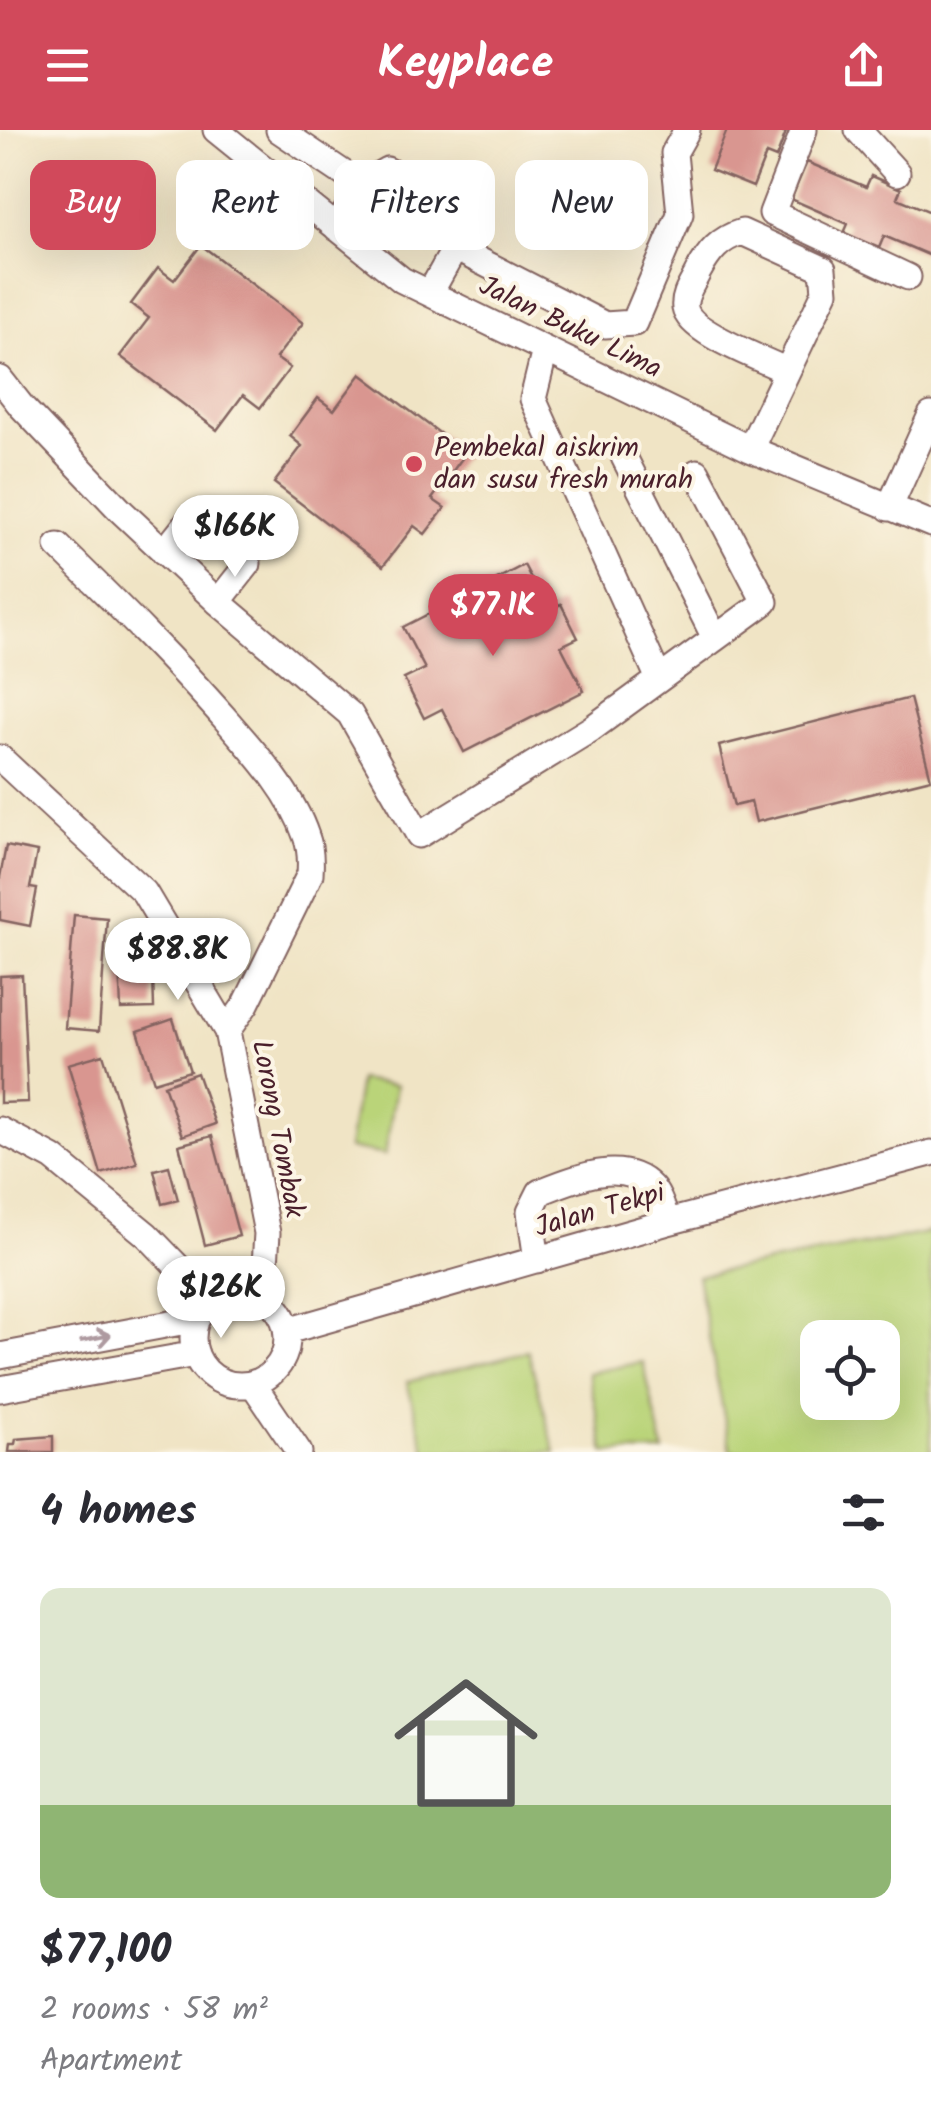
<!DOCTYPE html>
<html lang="en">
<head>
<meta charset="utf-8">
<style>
	:root { --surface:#fff; --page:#f2f2f3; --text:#2b2b33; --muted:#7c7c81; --line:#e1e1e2; --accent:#d1495b }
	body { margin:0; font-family:Kalam,sans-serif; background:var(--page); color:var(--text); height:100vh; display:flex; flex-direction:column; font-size:38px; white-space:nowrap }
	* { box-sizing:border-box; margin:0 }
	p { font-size:32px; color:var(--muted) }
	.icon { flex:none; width:55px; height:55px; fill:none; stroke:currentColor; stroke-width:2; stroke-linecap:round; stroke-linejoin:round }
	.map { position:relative; height:1322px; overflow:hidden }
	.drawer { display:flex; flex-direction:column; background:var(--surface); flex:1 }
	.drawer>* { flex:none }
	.top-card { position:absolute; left:30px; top:30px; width:872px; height:90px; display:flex; gap:20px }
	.controls { position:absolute; left:800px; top:1190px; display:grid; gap:20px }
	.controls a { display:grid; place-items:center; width:100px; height:100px; border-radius:20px; background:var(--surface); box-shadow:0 10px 40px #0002; font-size:50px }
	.price { position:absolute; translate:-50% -85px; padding:0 22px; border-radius:35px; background:#fff; color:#222; font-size:32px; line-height:65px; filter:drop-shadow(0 2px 5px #0008) }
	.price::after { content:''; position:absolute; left:50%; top:60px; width:30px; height:22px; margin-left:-15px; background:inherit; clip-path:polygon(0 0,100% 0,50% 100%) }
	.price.on { background:var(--accent); color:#fff }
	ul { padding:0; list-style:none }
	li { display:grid; align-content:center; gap:20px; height:530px; padding:0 40px }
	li+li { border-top:2px solid var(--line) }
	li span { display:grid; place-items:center; height:310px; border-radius:20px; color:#555 }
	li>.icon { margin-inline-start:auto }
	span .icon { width:180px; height:180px; fill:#fffc; stroke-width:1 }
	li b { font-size:42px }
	h2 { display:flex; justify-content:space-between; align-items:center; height:120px; padding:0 40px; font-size:42px }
	.tag { padding:0 35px; border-radius:20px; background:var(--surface); box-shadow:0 10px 40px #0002; font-size:35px; line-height:90px }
	.tag.on { background:var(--accent); color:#fff }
	header { display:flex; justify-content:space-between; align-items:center; height:130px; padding:0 40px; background:var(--accent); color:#fff; font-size:45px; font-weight:700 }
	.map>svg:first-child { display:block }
</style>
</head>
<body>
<header><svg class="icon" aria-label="menu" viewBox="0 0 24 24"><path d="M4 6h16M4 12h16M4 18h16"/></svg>Keyplace<svg class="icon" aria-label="share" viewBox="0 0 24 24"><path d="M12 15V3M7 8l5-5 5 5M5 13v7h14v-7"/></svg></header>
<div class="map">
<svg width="931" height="1322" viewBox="0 0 931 1322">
	<rect width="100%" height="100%" fill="#fcf5e5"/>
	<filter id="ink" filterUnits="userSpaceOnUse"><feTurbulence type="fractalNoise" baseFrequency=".01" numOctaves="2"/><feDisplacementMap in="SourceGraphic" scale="20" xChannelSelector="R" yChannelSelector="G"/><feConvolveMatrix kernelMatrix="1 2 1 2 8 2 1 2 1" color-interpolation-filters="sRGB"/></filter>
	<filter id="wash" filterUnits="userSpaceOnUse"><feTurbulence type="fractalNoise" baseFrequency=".0048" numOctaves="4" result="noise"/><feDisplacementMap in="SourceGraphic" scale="40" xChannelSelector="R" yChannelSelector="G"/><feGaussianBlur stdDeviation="2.25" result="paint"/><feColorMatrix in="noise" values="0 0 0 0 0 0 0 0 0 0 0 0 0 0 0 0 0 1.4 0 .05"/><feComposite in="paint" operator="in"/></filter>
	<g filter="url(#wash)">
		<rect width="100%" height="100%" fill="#f0e4c5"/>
		<path fill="#bad479" stroke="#827a52" stroke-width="2.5" fill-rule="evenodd" d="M359,950L396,956L385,1025L348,1018Z
			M931,1102V1322H731L697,1146ZM818,1208H882V1272H818Z
			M528,1221L555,1322H426L407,1252Z
			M643,1232L664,1322H605L588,1243Z"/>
		<g id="blocks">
			<path fill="#d99690" d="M727,0L786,2L776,28L766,24L753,57L711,40Z
				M807,32L866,57L871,46L901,59L897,68L931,82V126L884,106L879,118L844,103L848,94L791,69Z
				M201,115L303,193L276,228L290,238L260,278L243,265L217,300L120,226L149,188L131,174L158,138L174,150Z
				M361,244L466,323L432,369L445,378L425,404L414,396L383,436L274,353L302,316L290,306L318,268L334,280Z
				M524,435L548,480L561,474L578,508L561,516L584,561L464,622L442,579L424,588L404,549L425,539L403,497Z
				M910,568L931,649L756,692L751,672L734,676L719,616Z
				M6,716L37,722L30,758L37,759L30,796L0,790V747Z
				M74,785L107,788L99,901L65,898Z
				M152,812L154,878L121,879L118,813Z
				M22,845L28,972L0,973V846Z
				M173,889L190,941L154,952L138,901Z
				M103,924L137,1033L101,1044L68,934Z
				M197,943L215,994L182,1006L164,955Z
				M212,1006L239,1106L205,1115L179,1015Z
				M169,1036L178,1070L162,1074L154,1040Z
				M53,1306V1322H9L10,1314H15L16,1309Z"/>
		</g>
	</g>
	<g filter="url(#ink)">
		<use href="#blocks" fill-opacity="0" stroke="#846461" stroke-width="2.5"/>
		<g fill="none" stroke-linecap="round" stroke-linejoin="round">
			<g stroke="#846461" stroke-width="29">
				<path id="minor" d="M216,0L402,150L750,319L931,394
					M279,0L361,55L387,40L471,85L455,118L605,195L634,193L680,84L674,23L687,0
					M804,0L772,83L908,147
					M858,0L897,43
					M337,98L361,55
					M430,163L455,118
					M545,220L533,269L659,549
					M0,249L22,277L122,382L218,472L350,584L419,705L591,599L765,472L697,342
					M750,319L825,162L823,139L742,102C719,109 709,122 698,142C693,153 683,165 685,178C689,203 764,229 787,241
					M624,327L715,508
					M889,378L931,285
					M58,416C116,473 175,531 229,593C258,626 292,664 306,706C311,719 311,731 310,744L246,874L227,901
					M164,422L188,392L200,384L209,386L247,418L248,434L218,472
					M0,628L144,762L227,901L267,1103L263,1167
					M0,1000L53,1028L147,1105L211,1171
					M537,1130L530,1082L540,1062C572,1049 623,1027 651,1057C659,1065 663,1081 668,1092
					M193 1208a47 47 0 1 1 94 0a47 47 0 1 1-94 0Z
					M287,1201L668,1092L931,1023
					M0,1226L197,1189
					M253,1254L299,1322
					M0,1259L196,1224"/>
			</g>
			<use href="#minor" stroke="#fff" stroke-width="25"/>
		</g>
		<defs><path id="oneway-shaft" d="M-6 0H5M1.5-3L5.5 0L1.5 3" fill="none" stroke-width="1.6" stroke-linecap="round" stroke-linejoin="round" transform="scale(2.5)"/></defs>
		<use stroke="#ae9aa0" href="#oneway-shaft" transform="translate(96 1208) rotate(-11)"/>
	</g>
	<circle fill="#d1495b" stroke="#fcf5e5" stroke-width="4" cx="414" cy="334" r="10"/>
	<g text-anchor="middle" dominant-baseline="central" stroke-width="8" stroke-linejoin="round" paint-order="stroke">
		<g font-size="28" fill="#4a1f2b" stroke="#fcf5e5">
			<text transform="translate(570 198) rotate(26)">Jalan Buku Lima</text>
			<text transform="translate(277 999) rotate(79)">Lorong Tombak</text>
			<text transform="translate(600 1081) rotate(-16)">Jalan Tekpi</text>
		</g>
		<g font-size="28" fill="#4a1f2b" stroke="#fcf5e5" text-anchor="start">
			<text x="434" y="318">Pembekal aiskrim<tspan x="434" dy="32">dan susu fresh murah</tspan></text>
		</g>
	</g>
</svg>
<div class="controls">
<a><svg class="icon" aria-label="locate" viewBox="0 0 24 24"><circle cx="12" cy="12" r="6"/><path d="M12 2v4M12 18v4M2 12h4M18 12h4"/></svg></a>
</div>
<b class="price" style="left:235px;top:450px">$166K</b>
<b class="price on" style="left:493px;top:529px">$77.1K</b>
<b class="price" style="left:178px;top:873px">$88.8K</b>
<b class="price" style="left:221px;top:1211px">$126K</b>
<div class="top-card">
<a class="tag on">Buy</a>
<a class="tag">Rent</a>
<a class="tag">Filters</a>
<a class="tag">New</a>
</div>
</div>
<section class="drawer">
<h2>4 homes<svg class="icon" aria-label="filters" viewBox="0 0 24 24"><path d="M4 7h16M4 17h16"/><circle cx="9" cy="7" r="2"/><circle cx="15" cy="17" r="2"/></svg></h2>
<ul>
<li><span style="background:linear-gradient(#dfe7d0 70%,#8fb573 0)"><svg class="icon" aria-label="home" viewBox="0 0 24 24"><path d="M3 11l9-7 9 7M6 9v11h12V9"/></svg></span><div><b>$77,100</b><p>2 rooms · 58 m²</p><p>Apartment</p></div></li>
</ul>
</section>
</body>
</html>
